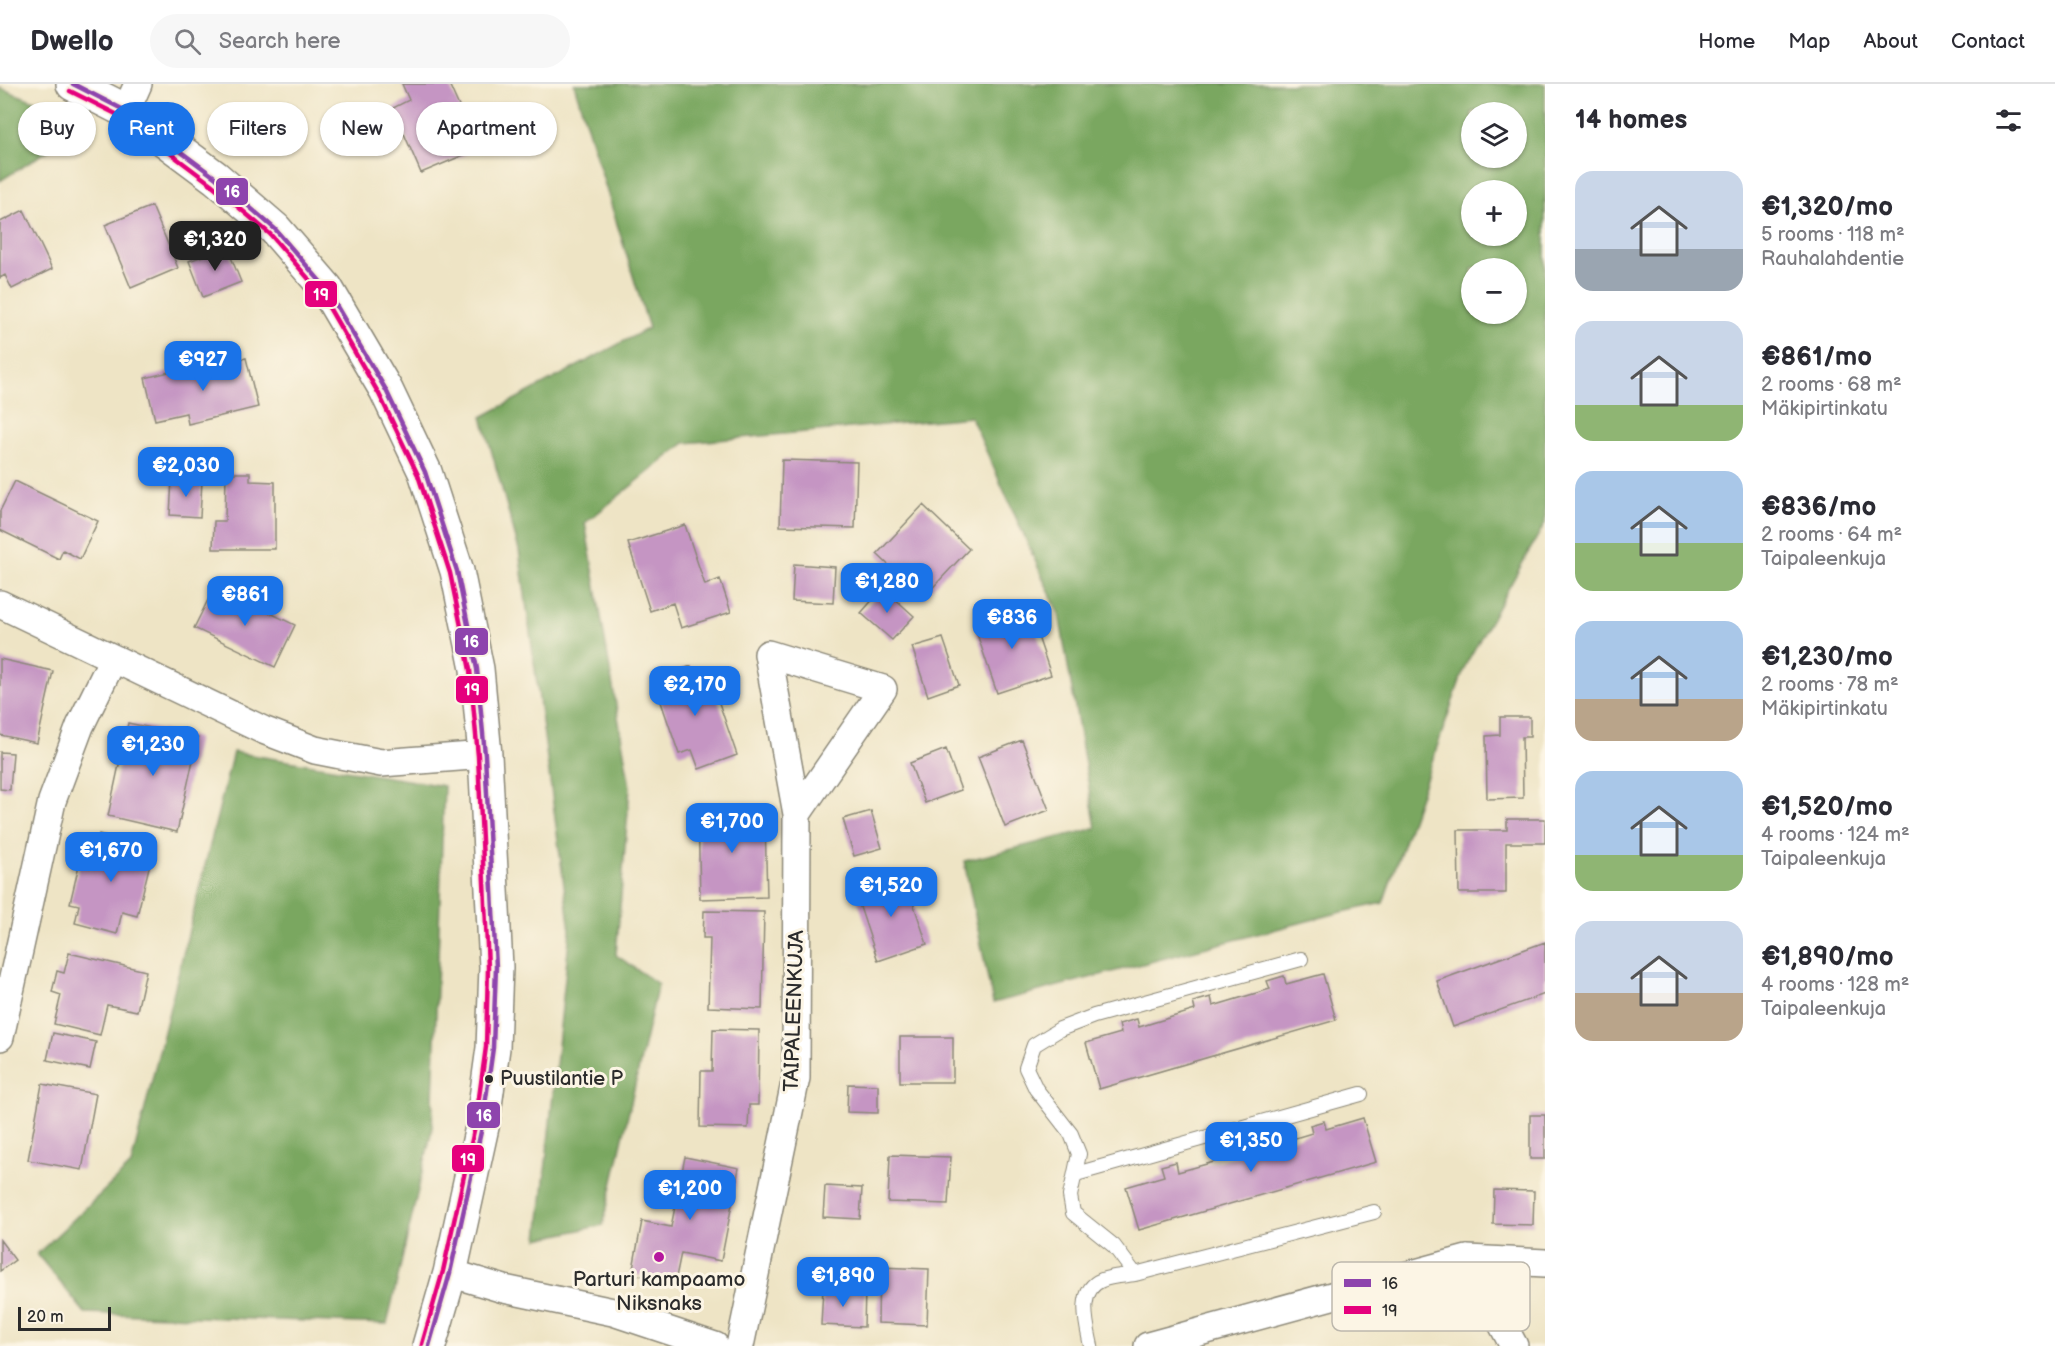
<!DOCTYPE html>
<html lang="en">
<head>
<meta charset="utf-8">
<style>
	:root { --surface:#fff; --page:#f7f7f7; --text:#2b2b33; --muted:#7c7c81; --line:#e1e1e2; --accent:#1a73e8 }
	body { margin:0; font-family:"Balsamiq Sans",sans-serif; background:var(--page); color:var(--text); height:100vh; display:flex; flex-direction:column; font-size:22px; white-space:nowrap }
	* { box-sizing:border-box; margin:0 }
	p { font-size:20px; color:var(--muted) }
	.icon { flex:none; width:33px; height:33px; fill:none; stroke:currentColor; stroke-width:2; stroke-linecap:round; stroke-linejoin:round }
	.map { position:relative; flex:1; overflow:hidden }
	.sheet { display:flex; flex-direction:column; background:var(--surface); width:510px }
	.sheet>* { flex:none }
	.hud { position:absolute; left:18px; top:18px; width:570px; height:54px; display:flex; gap:12px }
	.buttons { position:absolute; left:1461px; top:18px; display:grid; gap:12px }
	.buttons a { display:grid; place-items:center; width:66px; height:66px; border-radius:50%; background:var(--surface); box-shadow:0 2px 4px #0004; font-size:30px }
	.scale { position:absolute; left:18px; bottom:15px; width:93px; box-sizing:border-box; padding-left:6px; border:3px solid #2b2b2b; border-top:0; font-size:16px; line-height:21px; white-space:nowrap; color:#2b2b2b; -webkit-text-stroke:4px #fcf5e5; paint-order:stroke }
	.price { position:absolute; translate:-50% -51px; padding:0 14px; border-radius:12px; background:var(--accent); color:#fff; font-size:20px; line-height:39px; filter:drop-shadow(0 2px 3px #0008) }
	.price::after { content:''; position:absolute; left:50%; top:36px; width:18px; height:14px; margin-left:-9px; background:inherit; clip-path:polygon(0 0,100% 0,50% 100%) }
	.price.selected { background:#222; color:#fff }
	ul { padding:0; list-style:none }
	li { display:flex; align-items:center; gap:18px; height:150px; padding:0 30px }
	li span { display:grid; place-items:center; flex:none; width:168px; height:120px; border-radius:18px; color:#555 }
	li>.icon { margin-inline-start:auto }
	span .icon { width:72px; height:72px; fill:#fffc; stroke-width:1 }
	li b { font-size:26px }
	h2 { display:flex; justify-content:space-between; align-items:center; height:72px; padding:0 30px; font-size:26px }
	.pill { padding:0 21px; border-radius:27px; background:var(--surface); box-shadow:0 2px 4px #0004; font-size:21px; line-height:54px }
	.pill.selected { background:var(--accent); color:#fff }
	header { display:flex; align-items:center; gap:36px; box-sizing:border-box; height:84px; padding:0 30px; background:var(--surface); border-bottom:2px solid var(--line) }
	header strong { font-size:28px }
	nav { display:flex; gap:33px; margin-inline-start:auto; font-size:21px }
	.search { width:420px; height:54px; background:var(--page); display:flex; align-items:center; gap:15px; box-sizing:border-box; padding:0 21px; border-radius:33px; color:var(--muted); font-size:22px }
	main { display:flex; flex:1; min-height:0 }
	.map>svg:first-child { display:block }
</style>
</head>
<body>
<header>
<strong>Dwello</strong>
<div class="search"><svg class="icon" aria-label="search" viewBox="0 0 24 24"><circle cx="10" cy="10" r="6"/><path d="M15 15l6 6"/></svg>Search here</div>
<nav><a>Home</a><a>Map</a><a>About</a><a>Contact</a></nav>
</header>
<main>
<div class="map">
<svg width="1545" height="1262" viewBox="0 0 1545 1262">
	<rect width="100%" height="100%" fill="#fcf5e5"/>
	<filter id="ink" filterUnits="userSpaceOnUse"><feTurbulence type="fractalNoise" baseFrequency=".0167" numOctaves="2"/><feDisplacementMap in="SourceGraphic" scale="12" xChannelSelector="R" yChannelSelector="G"/><feConvolveMatrix kernelMatrix="1 2 1 2 8 2 1 2 1" color-interpolation-filters="sRGB"/></filter>
	<filter id="wash" filterUnits="userSpaceOnUse"><feTurbulence type="fractalNoise" baseFrequency=".008" numOctaves="4" result="noise"/><feDisplacementMap in="SourceGraphic" scale="24" xChannelSelector="R" yChannelSelector="G"/><feGaussianBlur stdDeviation="1.35" result="paint"/><feColorMatrix in="noise" values="0 0 0 0 0 0 0 0 0 0 0 0 0 0 0 0 0 1.4 0 .05"/><feComposite in="paint" operator="in"/></filter>
	<g filter="url(#wash)">
		<rect width="100%" height="100%" fill="#eee4c5"/>
		<path fill="#7aa760" stroke="#526946" stroke-width="1.5" fill-rule="evenodd" d="M574,0H1545V439L1465,582L1383,819L1338,829L993,919L964,777L1096,744L1059,530L971,333L685,359L585,439L630,703L616,871L658,900L603,1141L538,1155L570,846L519,466L482,333L649,244ZM1516,28V74H1472V28ZM1516,106V152H1472V106ZM1516,184V230H1472V184Z
			M0,4L92,39L0,97Z
			M233,668L444,702L432,1046L387,1240L85,1229L37,1170L131,1081Z"/>
		<g id="blocks">
			<path fill="#c595c3" d="M402,0H449L478,65L421,89L393,24L409,16Z
				M152,122L178,184L131,204L105,141Z
				M24,126L52,185L12,205L5,191L0,194V138Z
				M227,163L241,198L203,213L189,177Z
				M246,274L258,323L188,340L186,329L155,336L145,294L181,285L182,290Z
				M782,376L857,378L855,444L780,442Z
				M226,389H250V397L275,398V465H213L214,437H225Z
				M172,395L202,397L200,433L170,431Z
				M15,397L98,437L80,475L63,466L59,475L0,446V427Z
				M923,421L969,465L923,514L877,470Z
				M685,441L705,501L720,495L731,528L681,544L673,519L650,527L628,459Z
				M794,480L835,483L833,519L792,517Z
				M215,502L295,541L275,583L194,544Z
				M883,504L914,532L892,556L861,529Z
				M1028,523L1051,591L997,609L974,541Z
				M943,554L959,601L928,612L912,563Z
				M0,575L53,587L37,659L0,651Z
				M691,582L695,595L709,590L737,671L699,685L692,666L679,670L653,595Z
				M1500,633H1530V653H1522L1523,714L1487,715L1486,652L1500,651Z
				M128,639L198,654L177,748L108,732Z
				M1022,656L1049,726L1005,743L978,673Z
				M946,665L961,706L925,719L910,679Z
				M0,668L13,669L10,706L0,705Z
				M757,724L758,738H765L767,813L700,815L698,726Z
				M871,727L882,764L854,772L843,735Z
				M1507,735H1545V759H1506V809H1459L1458,746H1507Z
				M99,750L154,763L137,832L122,828L117,850L75,839L79,821L70,819L79,781L90,784Z
				M904,792L927,860L878,877L855,808Z
				M704,827L764,828L762,925L708,923L710,854H703Z
				M1545,858V910L1453,943L1437,897Z
				M69,869L146,887L137,927L107,921L100,951L54,940L61,911L52,908L57,887L64,889Z
				M1323,890L1336,936L1099,1005L1086,959L1121,949L1119,940L1137,935L1139,943L1195,926L1193,918L1211,913L1213,922L1270,905L1267,897L1284,892L1286,900Z
				M713,945L759,946L758,1021H749L748,1044L700,1043L701,987H712Z
				M53,949L96,958L90,985L47,976Z
				M900,953H953V998H900Z
				M42,1000L96,1010L82,1086L28,1076Z
				M848,1000L878,1001V1029L847,1028Z
				M1530,1031H1545V1075H1530Z
				M1363,1034L1376,1078L1139,1146L1126,1103L1164,1092L1161,1082L1176,1078L1178,1088L1239,1071L1236,1062L1250,1058L1252,1067L1312,1049L1310,1041L1324,1037L1326,1045Z
				M890,1071L951,1073L948,1120L888,1118Z
				M685,1073L739,1084L721,1177L681,1169L675,1198L632,1190L642,1137L671,1143Z
				M825,1102L862,1104L860,1135L823,1133Z
				M1494,1106L1534,1107L1533,1141L1493,1140Z
				M0,1156L15,1176L0,1187Z
				M879,1183L929,1185L927,1241L878,1239Z
				M823,1204L865,1206L864,1243L821,1241Z"/>
		</g>
	</g>
	<g filter="url(#ink)">
		<use href="#blocks" fill-opacity="0" stroke="#8c8878" stroke-width="1.5"/>
		<g fill="none" stroke-linecap="round" stroke-linejoin="round">
			<g stroke="#8c8878" stroke-width="16">
				<path id="service" d="M1076,1090L1361,1010
					M1135,1190L1114,1162L1073,1129L1070,1112L1079,1070L1071,1050L1036,1005L1026,984L1034,961L1060,945L1094,932L1301,875
					M1091,1262C1087,1242 1076,1206 1102,1196C1111,1192 1125,1192 1135,1190L1374,1128"/>
			</g>
			<g stroke="#8c8878" stroke-width="30">
				<path id="minor" d="M126,27L138,0
					M0,520L263,646L315,666L381,679L485,671
					M0,953L52,717L80,642L113,575
					M1467,1175L1514,1262
					M450,1189L504,1205L613,1228L715,1262
					M740,1262L796,994L797,730L768,570L883,605L797,730
					M1148,1262L1467,1175L1545,1179"/>
			</g>
			<g stroke="#8c8878" stroke-width="36">
				<path id="secondary" d="M73,0L126,27L216,94L275,145L326,204L386,306L425,388L457,487L477,585L485,671L496,883L493,964L482,1043L450,1189L429,1262"/>
			</g>
			<use href="#service" stroke="#fff" stroke-width="14"/>
			<use href="#minor" stroke="#fff" stroke-width="27"/>
			<use href="#secondary" stroke="#fff" stroke-width="33"/>
			<g stroke="#fcf5e5" stroke-width="9">
				<path id="bus-1" d="M73,0L126,27L216,94L275,145L326,204L386,306L425,388L457,487L477,585L485,671L496,883L493,964L482,1043L450,1189L429,1262"/>
			</g>
			<g stroke="#fcf5e5" stroke-width="9">
				<path id="bus-2" d="M70,7L122,33L211,100L270,150L320,208L379,310L418,391L450,489L470,586L478,672L488,883L486,963L475,1042L443,1187L422,1260"/>
			</g>
			<use href="#bus-1" stroke="#8e44ad" stroke-width="4.5"/>
			<use href="#bus-2" stroke="#e5007d" stroke-width="4.5"/>
		</g>
	</g>
	<circle fill="#2b2b2b" stroke="#fcf5e5" stroke-width="2" cx="489" cy="995" r="5"/>
	<circle fill="#b5179e" stroke="#fcf5e5" stroke-width="2" cx="659" cy="1173" r="6"/>
	<g text-anchor="middle" dominant-baseline="central" stroke-width="6" stroke-linejoin="round" paint-order="stroke">
		<g font-size="20" fill="#2b2b2b" stroke="#fcf5e5" text-anchor="start">
			<text x="500" y="995">Puustilantie P</text>
		</g>
		<g font-size="21" fill="#2b2b2b" stroke="#fcf5e5">
			<text transform="translate(794 927) rotate(-88)">TAIPALEENKUJA</text>
		</g>
		<g font-size="21" fill="#2b2b2b" stroke="#fcf5e5">
			<text x="659" y="1195">Parturi kampaamo<tspan x="659" dy="24">Niksnaks</tspan></text>
		</g>
	</g>
	<rect x="1332" y="1178" width="198" height="69" rx="9" fill="#fcf5e5" stroke="#bdb8ad" stroke-width="1.5"/>
	<rect x="1344" y="1195" width="27" height="8" fill="#8e44ad"/>
	<rect x="1344" y="1222" width="27" height="8" fill="#e5007d"/>
	<g font-size="16" fill="#2b2b2b">
		<text x="1382" y="1205">16</text>
		<text x="1382" y="1232">19</text>
	</g>
	<g stroke="#fcf5e5" stroke-width="2">
		<rect x="215" y="93" width="34" height="29" rx="6" fill="#8e44ad"/>
		<rect x="304" y="196" width="34" height="28" rx="6" fill="#e5007d"/>
		<rect x="454" y="543" width="35" height="29" rx="6" fill="#8e44ad"/>
		<rect x="455" y="591" width="34" height="29" rx="6" fill="#e5007d"/>
		<rect x="466" y="1017" width="35" height="28" rx="6" fill="#8e44ad"/>
		<rect x="451" y="1060" width="34" height="29" rx="6" fill="#e5007d"/>
	</g>
	<g font-size="16" text-anchor="middle" font-weight="bold" fill="#fff">
		<text x="232" y="113">16</text>
		<text x="321" y="216">19</text>
		<text x="471" y="563">16</text>
		<text x="472" y="611">19</text>
		<text x="484" y="1037">16</text>
		<text x="468" y="1081">19</text>
	</g>
</svg>
<div class="buttons">
<a><svg class="icon" aria-label="layers" viewBox="0 0 24 24"><path d="M12 4l9 5-9 5-9-5zM3 14l9 5 9-5"/></svg></a>
<a>+</a>
<a>−</a>
</div>
<div class="scale">20 m</div>
<b class="price selected" style="left:215px;top:188px">€1,320</b>
<b class="price" style="left:203px;top:308px">€927</b>
<b class="price" style="left:186px;top:414px">€2,030</b>
<b class="price" style="left:887px;top:530px">€1,280</b>
<b class="price" style="left:245px;top:543px">€861</b>
<b class="price" style="left:1012px;top:566px">€836</b>
<b class="price" style="left:695px;top:633px">€2,170</b>
<b class="price" style="left:153px;top:693px">€1,230</b>
<b class="price" style="left:732px;top:770px">€1,700</b>
<b class="price" style="left:111px;top:799px">€1,670</b>
<b class="price" style="left:891px;top:834px">€1,520</b>
<b class="price" style="left:1251px;top:1089px">€1,350</b>
<b class="price" style="left:690px;top:1137px">€1,200</b>
<b class="price" style="left:843px;top:1224px">€1,890</b>
<div class="hud">
<a class="pill">Buy</a>
<a class="pill selected">Rent</a>
<a class="pill">Filters</a>
<a class="pill">New</a>
<a class="pill">Apartment</a>
</div>
</div>
<section class="sheet">
<h2>14 homes<svg class="icon" aria-label="filters" viewBox="0 0 24 24"><path d="M4 7h16M4 17h16"/><circle cx="9" cy="7" r="2"/><circle cx="15" cy="17" r="2"/></svg></h2>
<ul>
<li><span style="background:linear-gradient(#c9d6e8 65%,#9aa5b1 0)"><svg class="icon" aria-label="home" viewBox="0 0 24 24"><path d="M3 11l9-7 9 7M6 9v11h12V9"/></svg></span><div><b>€1,320/mo</b><p>5 rooms · 118 m²</p><p>Rauhalahdentie</p></div></li>
<li><span style="background:linear-gradient(#c9d6e8 70%,#8fb573 0)"><svg class="icon" aria-label="home" viewBox="0 0 24 24"><path d="M3 11l9-7 9 7M6 9v11h12V9"/></svg></span><div><b>€861/mo</b><p>2 rooms · 68 m²</p><p>Mäkipirtinkatu</p></div></li>
<li><span style="background:linear-gradient(#a9c7e8 60%,#8fb573 0)"><svg class="icon" aria-label="home" viewBox="0 0 24 24"><path d="M3 11l9-7 9 7M6 9v11h12V9"/></svg></span><div><b>€836/mo</b><p>2 rooms · 64 m²</p><p>Taipaleenkuja</p></div></li>
<li><span style="background:linear-gradient(#a9c7e8 65%,#b9a48a 0)"><svg class="icon" aria-label="home" viewBox="0 0 24 24"><path d="M3 11l9-7 9 7M6 9v11h12V9"/></svg></span><div><b>€1,230/mo</b><p>2 rooms · 78 m²</p><p>Mäkipirtinkatu</p></div></li>
<li><span style="background:linear-gradient(#a9c7e8 70%,#8fb573 0)"><svg class="icon" aria-label="home" viewBox="0 0 24 24"><path d="M3 11l9-7 9 7M6 9v11h12V9"/></svg></span><div><b>€1,520/mo</b><p>4 rooms · 124 m²</p><p>Taipaleenkuja</p></div></li>
<li><span style="background:linear-gradient(#c9d6e8 60%,#b9a48a 0)"><svg class="icon" aria-label="home" viewBox="0 0 24 24"><path d="M3 11l9-7 9 7M6 9v11h12V9"/></svg></span><div><b>€1,890/mo</b><p>4 rooms · 128 m²</p><p>Taipaleenkuja</p></div></li>
</ul>
</section>
</main>
</body>
</html>
